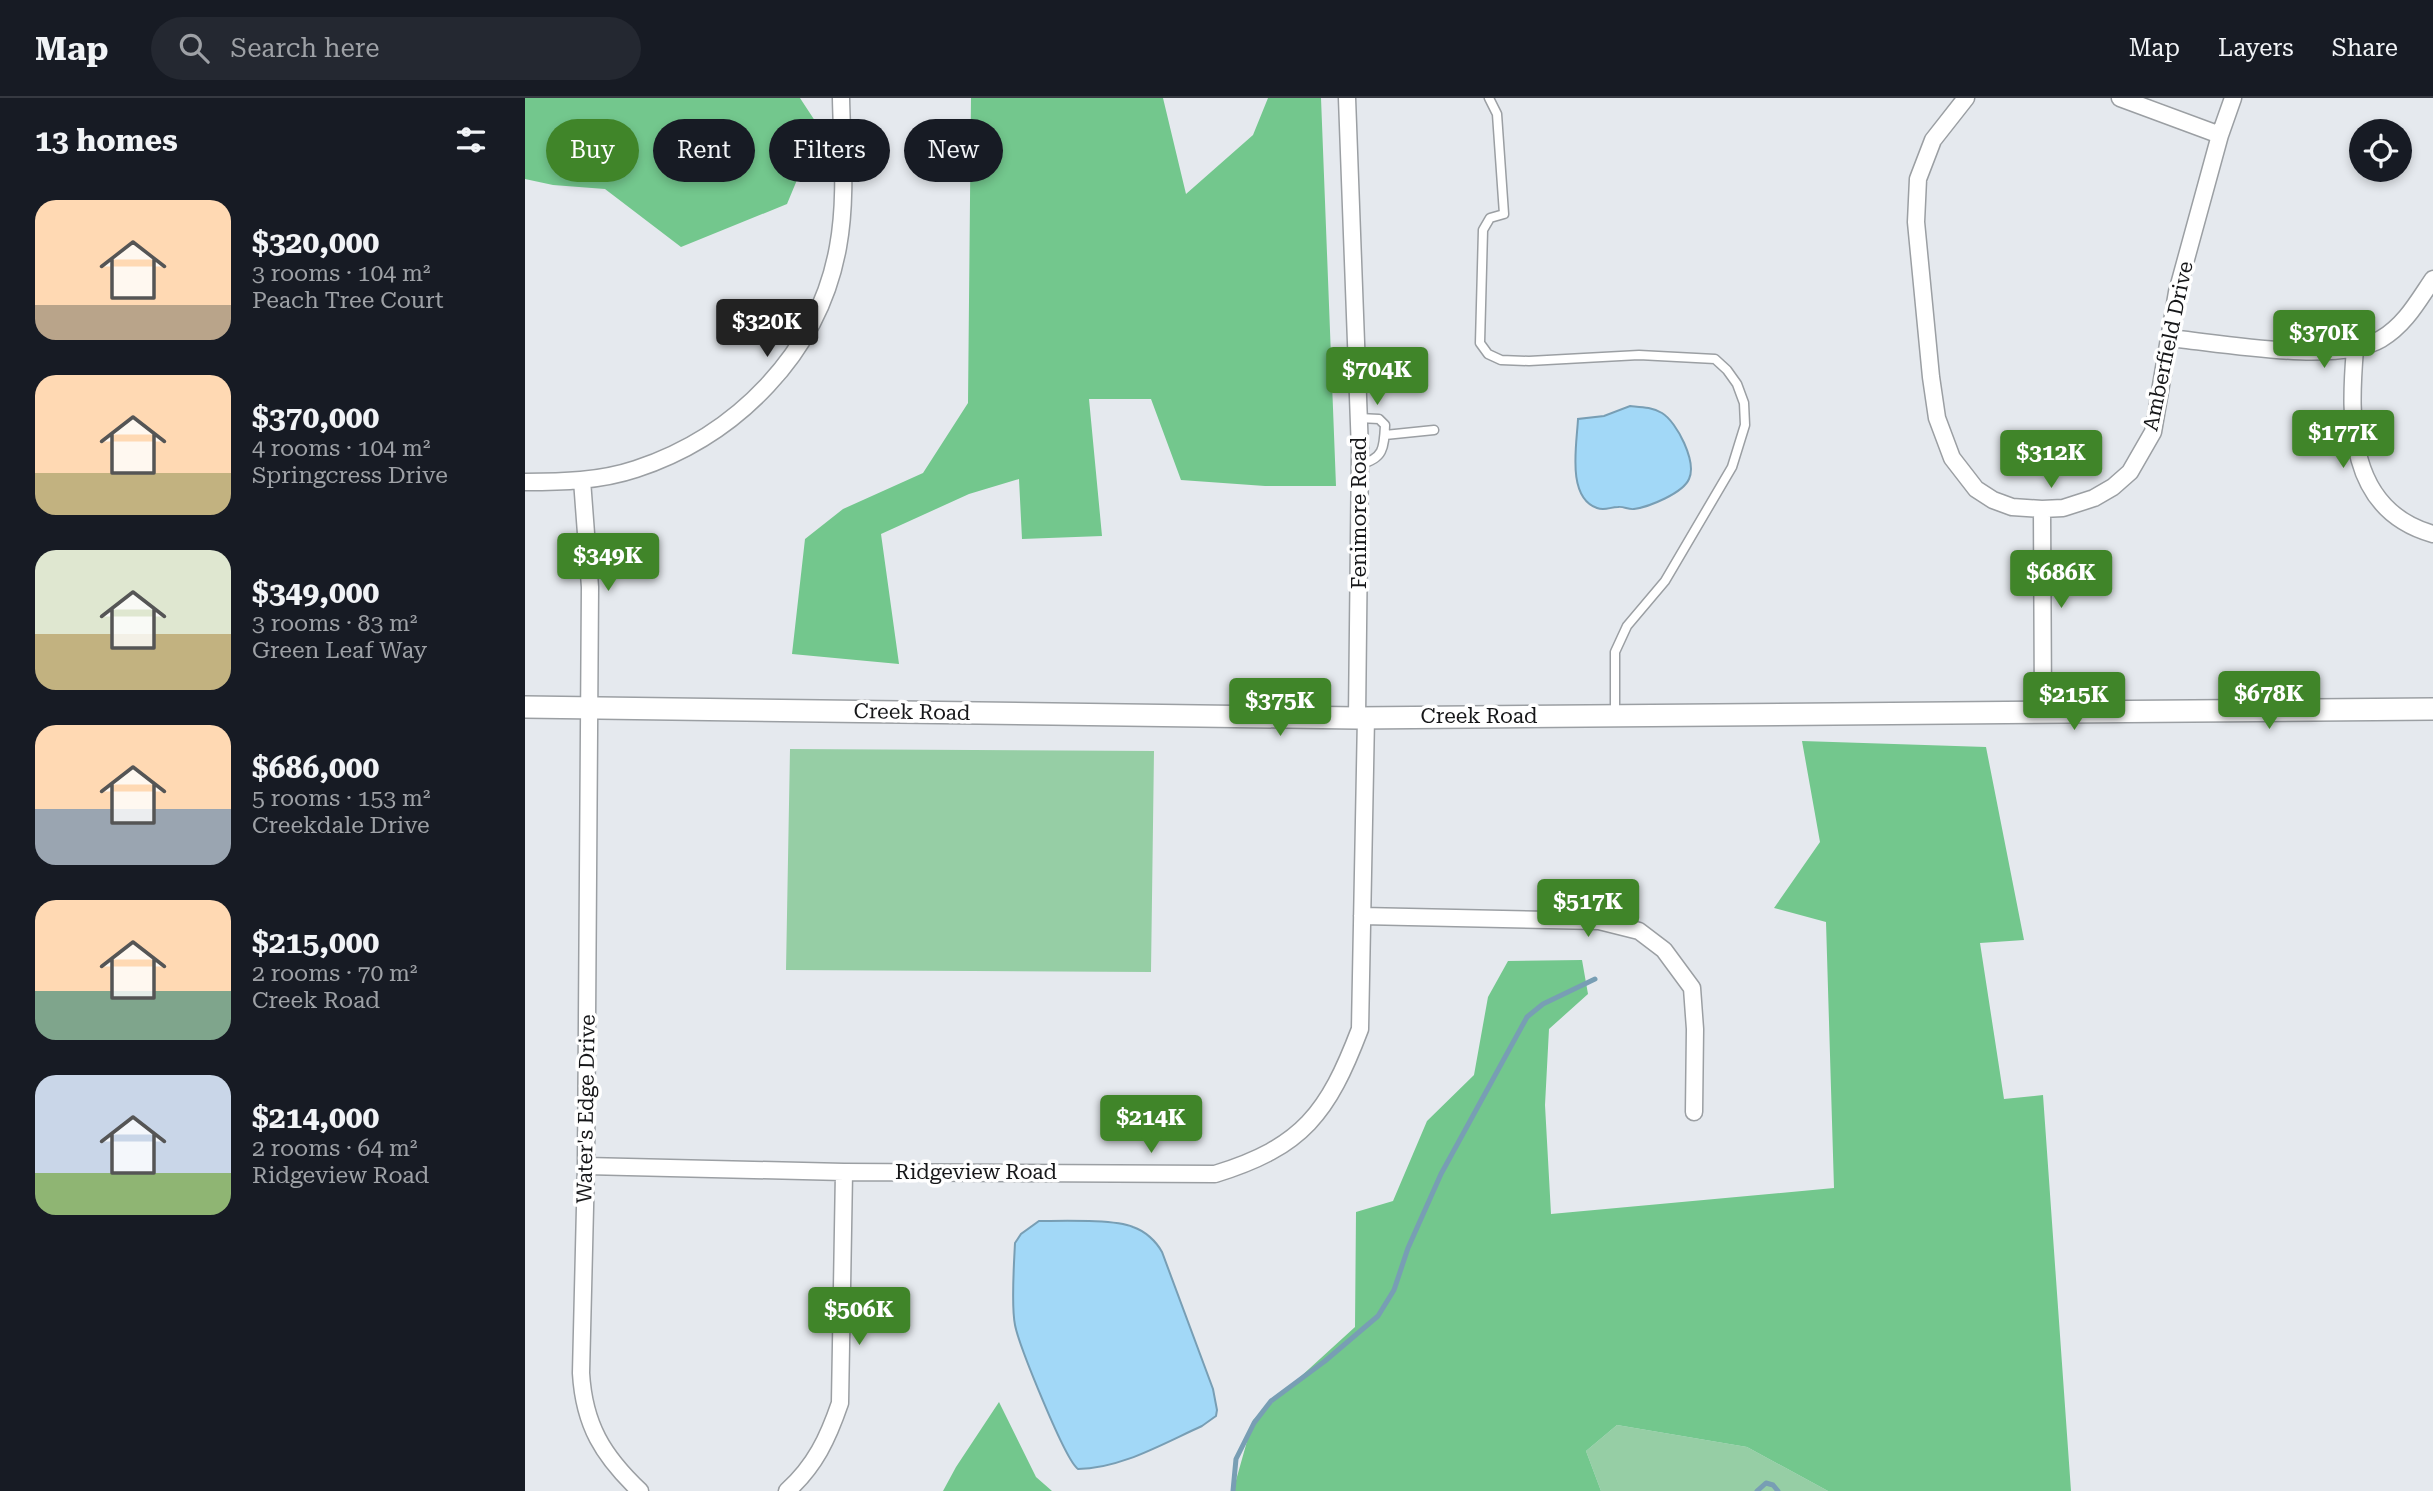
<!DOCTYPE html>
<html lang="en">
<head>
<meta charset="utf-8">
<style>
	:root { --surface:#171b24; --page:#242831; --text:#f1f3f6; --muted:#9ea1a6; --line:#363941; --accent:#408529 }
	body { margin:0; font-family:"Roboto Serif",serif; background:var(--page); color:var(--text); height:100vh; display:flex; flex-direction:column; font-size:26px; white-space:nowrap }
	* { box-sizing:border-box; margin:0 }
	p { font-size:23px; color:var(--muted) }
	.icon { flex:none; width:38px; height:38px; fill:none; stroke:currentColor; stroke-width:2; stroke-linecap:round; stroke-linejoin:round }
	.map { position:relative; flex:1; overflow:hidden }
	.side { display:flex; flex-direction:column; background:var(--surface); width:525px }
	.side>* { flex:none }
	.hud { position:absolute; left:21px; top:21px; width:665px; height:63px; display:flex; gap:14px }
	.controls { position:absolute; left:1824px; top:21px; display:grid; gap:14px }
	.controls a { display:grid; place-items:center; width:63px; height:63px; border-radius:50%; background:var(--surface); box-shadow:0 4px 10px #0003; font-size:35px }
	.price { position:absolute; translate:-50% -60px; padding:0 16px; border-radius:7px; background:var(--accent); color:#fff; font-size:23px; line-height:46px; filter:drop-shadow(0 2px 4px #0008) }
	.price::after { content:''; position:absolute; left:50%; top:42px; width:21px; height:16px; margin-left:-10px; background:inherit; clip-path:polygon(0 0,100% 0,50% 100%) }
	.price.active { background:#222; color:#fff }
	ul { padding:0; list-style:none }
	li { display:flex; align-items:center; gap:21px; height:175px; padding:0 35px }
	li span { display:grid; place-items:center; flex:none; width:196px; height:140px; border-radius:21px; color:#555 }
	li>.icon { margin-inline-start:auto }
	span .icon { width:84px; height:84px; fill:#fffc; stroke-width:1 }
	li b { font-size:30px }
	h2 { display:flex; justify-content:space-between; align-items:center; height:84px; padding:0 35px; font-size:30px }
	.pill { padding:0 24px; border-radius:32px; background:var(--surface); box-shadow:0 4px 10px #0003; font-size:24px; line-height:63px }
	.pill.active { background:var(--accent); color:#fff }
	header { display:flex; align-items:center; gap:42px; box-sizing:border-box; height:98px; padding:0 35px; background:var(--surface); border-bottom:2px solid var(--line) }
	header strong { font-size:33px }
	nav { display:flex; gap:38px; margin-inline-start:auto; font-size:24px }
	.search { width:490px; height:63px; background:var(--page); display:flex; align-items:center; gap:18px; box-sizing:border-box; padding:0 24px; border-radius:38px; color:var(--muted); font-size:26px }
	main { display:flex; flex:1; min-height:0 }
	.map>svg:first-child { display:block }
</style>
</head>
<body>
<header>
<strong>Map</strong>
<div class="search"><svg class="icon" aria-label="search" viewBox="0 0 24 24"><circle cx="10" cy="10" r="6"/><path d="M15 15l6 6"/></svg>Search here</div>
<nav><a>Map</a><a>Layers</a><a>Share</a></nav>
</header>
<main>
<section class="side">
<h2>13 homes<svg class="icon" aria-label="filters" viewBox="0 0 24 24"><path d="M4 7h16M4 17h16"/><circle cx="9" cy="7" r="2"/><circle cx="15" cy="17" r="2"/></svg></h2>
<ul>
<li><span style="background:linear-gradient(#ffd9b3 75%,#b9a48a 0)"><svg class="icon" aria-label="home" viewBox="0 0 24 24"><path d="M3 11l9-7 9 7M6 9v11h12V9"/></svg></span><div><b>$320,000</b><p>3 rooms · 104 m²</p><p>Peach Tree Court</p></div></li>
<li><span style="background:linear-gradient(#ffd9b3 70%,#c2b280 0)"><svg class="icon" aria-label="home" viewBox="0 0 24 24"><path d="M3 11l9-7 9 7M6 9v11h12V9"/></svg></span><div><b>$370,000</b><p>4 rooms · 104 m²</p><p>Springcress Drive</p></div></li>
<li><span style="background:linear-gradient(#dfe7d0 60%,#c2b280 0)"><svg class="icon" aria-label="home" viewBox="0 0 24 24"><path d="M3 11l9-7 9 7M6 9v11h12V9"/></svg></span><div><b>$349,000</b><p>3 rooms · 83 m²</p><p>Green Leaf Way</p></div></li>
<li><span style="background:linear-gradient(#ffd9b3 60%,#9aa5b1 0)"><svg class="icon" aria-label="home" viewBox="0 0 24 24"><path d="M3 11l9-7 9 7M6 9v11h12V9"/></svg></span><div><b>$686,000</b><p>5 rooms · 153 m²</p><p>Creekdale Drive</p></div></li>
<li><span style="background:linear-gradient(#ffd9b3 65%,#7fa58c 0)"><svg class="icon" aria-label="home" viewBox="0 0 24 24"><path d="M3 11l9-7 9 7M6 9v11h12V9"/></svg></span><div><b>$215,000</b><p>2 rooms · 70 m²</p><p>Creek Road</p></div></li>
<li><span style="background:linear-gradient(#c9d6e8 70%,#8fb573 0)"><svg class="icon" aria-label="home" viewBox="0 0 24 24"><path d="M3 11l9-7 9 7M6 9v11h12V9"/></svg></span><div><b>$214,000</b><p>2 rooms · 64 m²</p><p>Ridgeview Road</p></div></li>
</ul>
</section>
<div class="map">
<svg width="1908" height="1393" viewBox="0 0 1908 1393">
	<rect width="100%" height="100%" fill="#e5e9ee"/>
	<path fill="#96cea5" d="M265,651L629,653L626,874L261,872Z
		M1092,1327L1222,1349L1303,1393H1076L1061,1353Z"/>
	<path fill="#73c78d" d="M0,0H275L294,29L262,106L156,149L80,91L28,87L0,81Z
		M446,0H638L661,96L728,37L743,0H796L811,388H740L656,382L626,301H564L577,438L497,441L494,381L444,396L356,436L374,566L267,556L280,441L318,411L398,375L443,305Z
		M1277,643L1461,649L1499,842L1455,845L1479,1001L1518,997L1546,1393H1303L1222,1349L1092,1327L1061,1353L1076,1393H708L728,1322L830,1229L831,1114L868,1103L902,1023L949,977L963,899L983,863L1057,862L1063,896L1024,931L1020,1007L1026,1116L1309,1090L1301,824L1249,810L1295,744Z
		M474,1304L511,1379L527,1393H418L431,1369Z"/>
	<path fill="#a2d8f7" stroke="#789eb4" stroke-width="2" d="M1105,308C1116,309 1127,309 1137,315C1152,324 1172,364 1164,381C1158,395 1124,409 1109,411C1104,412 1098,408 1093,409C1085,409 1080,413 1072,410C1041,399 1052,345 1053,321L1079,318Z
		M514,1123C535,1123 590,1121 608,1129C620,1133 631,1143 637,1154L688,1291L692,1312L691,1318L677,1328C639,1345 595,1371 553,1371C540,1362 494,1247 490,1227C486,1207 489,1166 490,1145L496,1136Z"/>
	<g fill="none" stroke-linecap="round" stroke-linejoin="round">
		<path stroke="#789eb4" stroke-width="5" d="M708,1393L711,1361L729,1325L746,1303L800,1263L853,1218L869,1192L883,1150L916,1076L1002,919L1018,906L1070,881
			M1232,1393L1241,1385L1248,1387L1253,1393"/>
		<g stroke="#9b9fa3" stroke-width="11">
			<path id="service" d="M964,0L972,16L979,116L965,120L958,132L955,245L963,256L976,262L1004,263L1114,257L1190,261L1202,272L1212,286L1219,305L1220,327L1207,369L1140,483L1102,528L1090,554V617
				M834,320L854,321L860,327C859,349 859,361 835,366
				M860,337L909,332"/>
		</g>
		<g stroke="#9b9fa3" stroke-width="19">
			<path id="minor" d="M822,0L835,353L832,620
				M1441,0L1408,42L1393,81L1391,124L1406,279L1412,320L1427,360L1451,391L1468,402L1487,409L1517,411L1538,410L1569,400L1588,389L1605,374L1628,334L1652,194L1695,37L1708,0
				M1595,0L1695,37
				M1644,240C1696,245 1812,267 1856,241C1880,227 1893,203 1908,181
				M1830,251C1824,323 1822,412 1908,436
				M57,382L65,489L61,1068L56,1275C59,1327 78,1358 115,1393
				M0,384C37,384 75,383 111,371C211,338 294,255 313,149C322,100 317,50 316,0
				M1517,411L1518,614
				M837,818L1074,823L1114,833L1139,852L1167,890L1170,931L1169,1014
				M61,1068L319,1074L690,1076C778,1049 803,1015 835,931L841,619
				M262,1393C290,1368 303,1340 315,1305L319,1074"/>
		</g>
		<g stroke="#9b9fa3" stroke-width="24">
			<path id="secondary" d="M0,609L832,620L1908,611"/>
		</g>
		<use href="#service" stroke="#fff" stroke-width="8"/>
		<use href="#minor" stroke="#fff" stroke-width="16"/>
		<use href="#secondary" stroke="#fff" stroke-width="21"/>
	</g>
	<g text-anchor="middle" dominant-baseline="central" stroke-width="7" stroke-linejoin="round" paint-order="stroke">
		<g font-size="21" fill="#161719" stroke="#fff">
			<text transform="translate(1643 248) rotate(-78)">Amberfield Drive</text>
			<text transform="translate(834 415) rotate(-90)">Fenimore Road</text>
			<text transform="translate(387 614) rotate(1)">Creek Road</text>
			<text x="954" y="618">Creek Road</text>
			<text transform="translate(61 1011) rotate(-89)">Water's Edge Drive</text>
			<text x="451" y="1074">Ridgeview Road</text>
		</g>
	</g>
</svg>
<div class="controls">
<a><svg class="icon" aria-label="locate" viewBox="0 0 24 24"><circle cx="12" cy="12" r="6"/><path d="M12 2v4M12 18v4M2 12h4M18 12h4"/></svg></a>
</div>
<b class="price active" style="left:242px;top:261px">$320K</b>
<b class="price" style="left:1799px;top:272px">$370K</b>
<b class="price" style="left:852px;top:309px">$704K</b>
<b class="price" style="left:1818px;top:372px">$177K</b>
<b class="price" style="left:1526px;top:392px">$312K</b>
<b class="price" style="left:83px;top:495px">$349K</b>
<b class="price" style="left:1536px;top:512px">$686K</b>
<b class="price" style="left:1744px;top:633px">$678K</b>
<b class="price" style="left:1549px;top:634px">$215K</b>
<b class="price" style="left:755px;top:640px">$375K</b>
<b class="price" style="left:1063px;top:841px">$517K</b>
<b class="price" style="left:626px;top:1057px">$214K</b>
<b class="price" style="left:334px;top:1249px">$506K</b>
<div class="hud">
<a class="pill active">Buy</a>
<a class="pill">Rent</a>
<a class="pill">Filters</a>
<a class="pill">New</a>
</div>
</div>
</main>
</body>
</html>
